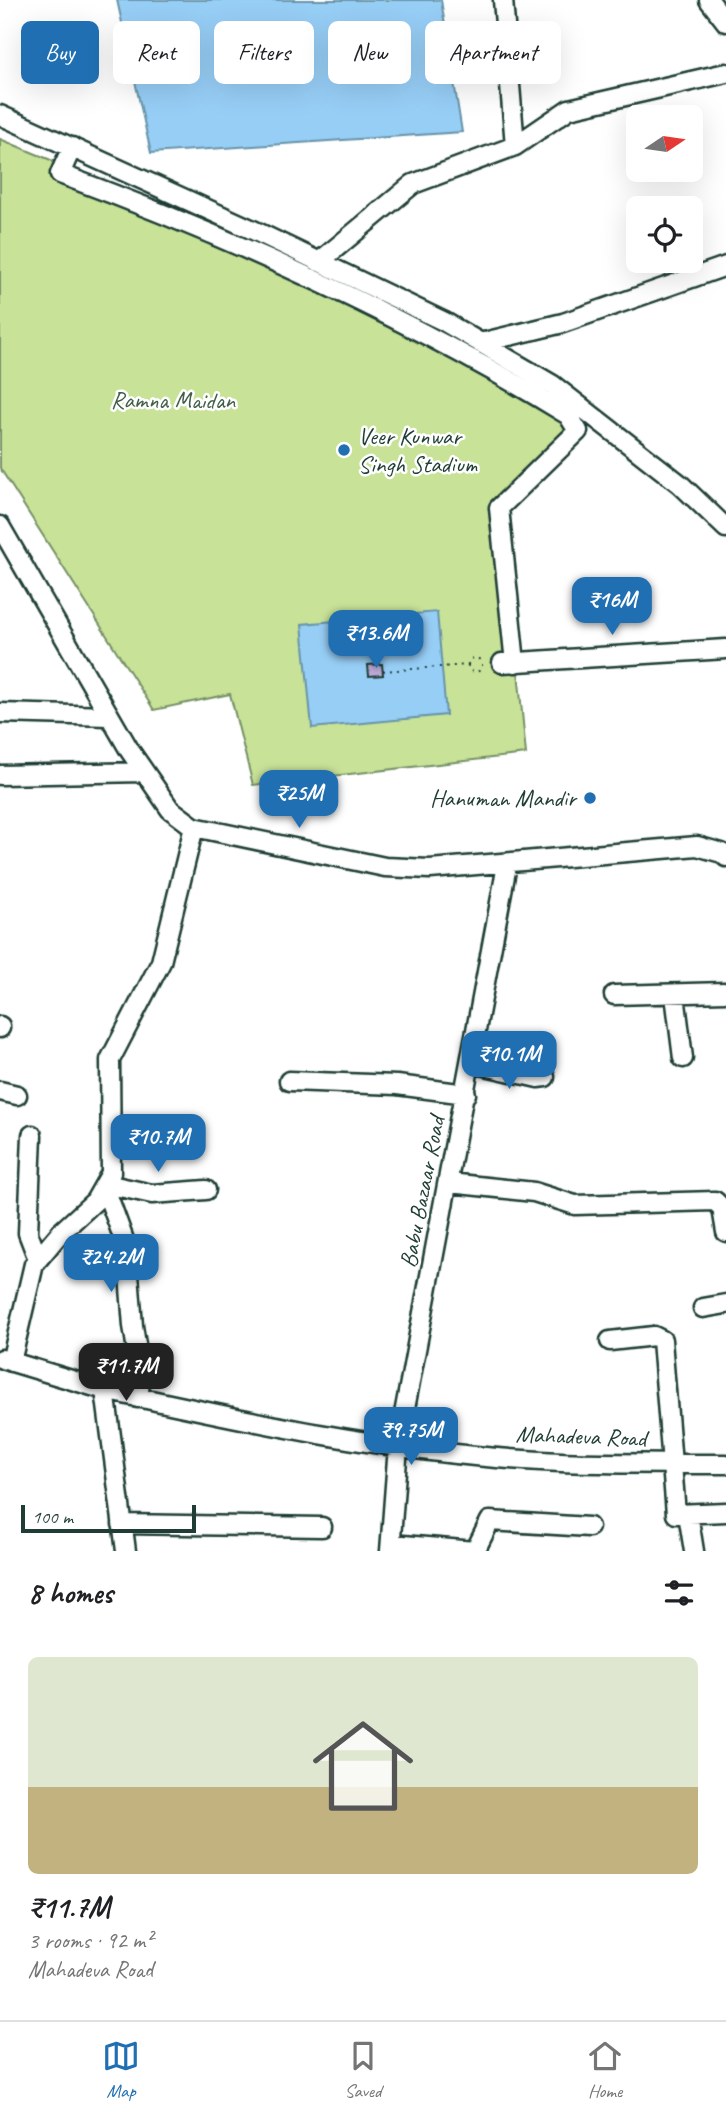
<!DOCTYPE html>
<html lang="en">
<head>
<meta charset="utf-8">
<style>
	:root { --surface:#fff; --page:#f6f6f6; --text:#202124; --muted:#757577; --line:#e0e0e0; --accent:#1f6fb2 }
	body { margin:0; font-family:Caveat,sans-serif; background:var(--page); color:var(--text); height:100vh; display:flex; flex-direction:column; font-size:26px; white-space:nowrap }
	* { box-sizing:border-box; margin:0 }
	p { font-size:23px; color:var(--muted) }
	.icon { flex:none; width:38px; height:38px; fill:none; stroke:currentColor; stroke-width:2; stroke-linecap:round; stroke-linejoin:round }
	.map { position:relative; height:1551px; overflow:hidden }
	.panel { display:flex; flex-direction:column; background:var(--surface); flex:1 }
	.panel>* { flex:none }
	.banner { position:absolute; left:21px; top:21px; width:684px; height:63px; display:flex; gap:14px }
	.needle { width:46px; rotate:77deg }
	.buttons { position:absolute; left:626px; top:105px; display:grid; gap:14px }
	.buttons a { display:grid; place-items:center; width:77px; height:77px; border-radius:10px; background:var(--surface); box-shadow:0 7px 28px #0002; font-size:35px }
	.scale { position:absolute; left:21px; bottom:18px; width:175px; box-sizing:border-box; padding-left:7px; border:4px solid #1f3d34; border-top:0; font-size:19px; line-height:24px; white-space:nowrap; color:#1f3d34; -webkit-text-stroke:5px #fff; paint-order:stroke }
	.price { position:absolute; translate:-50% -60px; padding:0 16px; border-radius:14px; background:var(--accent); color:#fff; font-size:23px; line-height:46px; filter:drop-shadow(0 2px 4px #0008) }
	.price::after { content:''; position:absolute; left:50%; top:42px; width:21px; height:16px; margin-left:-10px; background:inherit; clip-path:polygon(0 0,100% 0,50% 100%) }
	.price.current { background:#222; color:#fff }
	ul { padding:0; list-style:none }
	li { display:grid; align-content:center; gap:14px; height:371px; padding:0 28px }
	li+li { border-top:2px solid var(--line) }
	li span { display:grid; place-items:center; height:217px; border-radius:10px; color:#555 }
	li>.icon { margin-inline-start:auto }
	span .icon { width:126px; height:126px; fill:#fffc; stroke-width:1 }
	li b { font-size:30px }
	h2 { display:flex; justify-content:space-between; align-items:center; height:84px; padding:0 28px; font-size:30px }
	.pill { padding:0 24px; border-radius:10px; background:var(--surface); box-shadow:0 7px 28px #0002; font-size:24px; line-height:63px }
	.pill.current { background:var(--accent); color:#fff }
	.menu { display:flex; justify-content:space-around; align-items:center; height:98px; border-top:2px solid var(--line); background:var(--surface); font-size:19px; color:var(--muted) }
	.menu a { display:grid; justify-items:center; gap:4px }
	.menu .current { color:var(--accent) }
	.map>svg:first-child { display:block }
</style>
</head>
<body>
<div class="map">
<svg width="726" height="1551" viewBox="0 0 726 1551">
	<rect width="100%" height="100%" fill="#fff"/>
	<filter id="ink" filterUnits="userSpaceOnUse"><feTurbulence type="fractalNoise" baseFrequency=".0143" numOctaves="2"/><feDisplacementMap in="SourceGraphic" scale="14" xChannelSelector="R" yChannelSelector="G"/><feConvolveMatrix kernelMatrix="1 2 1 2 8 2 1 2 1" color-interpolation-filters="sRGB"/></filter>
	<g filter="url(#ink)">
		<path fill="#c8e298" stroke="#749066" stroke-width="2" d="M0,139L167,208L574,420L509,489L505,535L526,754L253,785L230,694L154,710L0,468Z"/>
		<path fill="#97cef6" stroke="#6794a8" stroke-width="2" d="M117,0H441L462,132L151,153Z
			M437,612L446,715L312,728L302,624Z"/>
		<path fill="#0003" d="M381,666L384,676L373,677L371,675Z"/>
		<path fill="#bfacdc" stroke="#1f3d34" stroke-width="2" d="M382,664L383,675L369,676L368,665Z"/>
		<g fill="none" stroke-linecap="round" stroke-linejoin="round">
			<g stroke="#1f3d34" stroke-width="23">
				<path id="minor" d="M503,0L515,146
					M709,0L726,22
					M0,115L251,229L443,321L553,385L680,484L726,528
					M72,147L60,174C235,239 408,317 568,415L578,431L499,508L515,663
					M319,262L413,184L515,146L569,109L726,73
					M480,343L563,323L726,266
					M0,526L130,751L170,809L194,827L385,867L430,869L697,846L722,853L726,857
					M502,663L726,649
					M0,713L109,716
					M0,775L144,772
					M614,995L726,992
					M675,995L683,1058
					M0,1026V1028
					M472,1063L538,1078L545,1077
					M289,1081L397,1085L466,1094
					M0,1091L17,1095
					M32,1135L28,1233L38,1259
					M449,1183L534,1192L575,1205L715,1201L722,1208L726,1232
					M106,1184L152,1194L206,1190
					M105,1188L127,1248L133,1326L141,1375L138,1398
					M703,1308L726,1304
					M610,1341L654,1336L662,1340L676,1514L726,1512
					M2,1359L105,1390L126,1551
					M11,1362L34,1264L61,1232L95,1201L111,1173L110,1060L161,962L194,827
					M105,1390C243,1420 382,1451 524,1460C591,1465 659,1463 726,1464
					M688,1514L694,1551
					M122,1524L322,1527
					M391,1544L475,1551L490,1521L589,1527
					M390,1551L398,1446L507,865"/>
			</g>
			<path stroke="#1f3d34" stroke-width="2" stroke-dasharray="2 5" stroke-linecap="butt" d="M468 665a7 7 0 1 1 14 0a7 7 0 1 1-14 0Z
				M383,671L468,665"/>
			<use href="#minor" stroke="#fff" stroke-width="18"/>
		</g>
	</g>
	<g fill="#1f6fb2" stroke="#fff" stroke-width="2.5">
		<circle cx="344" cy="450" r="7"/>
		<circle cx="590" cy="798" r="7"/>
	</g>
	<g text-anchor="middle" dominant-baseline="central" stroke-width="5" stroke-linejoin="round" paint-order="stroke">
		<g font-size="24" fill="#415e48" stroke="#fff">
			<text x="173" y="400">Ramna Maidan</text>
		</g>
		<g font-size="24" fill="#1f3d34" stroke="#fff" text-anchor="start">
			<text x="358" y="436">Veer Kunwar<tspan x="358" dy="28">Singh Stadium</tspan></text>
			<text x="576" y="798" text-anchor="end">Hanuman Mandir</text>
		</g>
		<g font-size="24" fill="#1f3d34" stroke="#fff">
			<text transform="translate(422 1192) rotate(-79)">Babu Bazaar Road</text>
			<text transform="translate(581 1436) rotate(2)">Mahadeva Road</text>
		</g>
	</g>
</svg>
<div class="buttons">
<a><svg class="needle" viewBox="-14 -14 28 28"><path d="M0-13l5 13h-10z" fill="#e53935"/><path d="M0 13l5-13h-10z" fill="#757577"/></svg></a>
<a><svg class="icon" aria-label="locate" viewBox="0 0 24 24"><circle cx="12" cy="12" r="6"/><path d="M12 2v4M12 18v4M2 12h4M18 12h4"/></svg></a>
</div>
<div class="scale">100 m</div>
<b class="price" style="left:612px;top:637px">₹16M</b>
<b class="price" style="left:376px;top:670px">₹13.6M</b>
<b class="price" style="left:299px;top:830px">₹25M</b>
<b class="price" style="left:509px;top:1091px">₹10.1M</b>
<b class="price" style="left:158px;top:1174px">₹10.7M</b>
<b class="price" style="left:111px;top:1294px">₹24.2M</b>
<b class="price current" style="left:126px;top:1403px">₹11.7M</b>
<b class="price" style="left:411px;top:1467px">₹9.75M</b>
<div class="banner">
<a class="pill current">Buy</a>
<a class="pill">Rent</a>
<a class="pill">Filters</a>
<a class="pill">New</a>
<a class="pill">Apartment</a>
</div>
</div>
<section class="panel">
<h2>8 homes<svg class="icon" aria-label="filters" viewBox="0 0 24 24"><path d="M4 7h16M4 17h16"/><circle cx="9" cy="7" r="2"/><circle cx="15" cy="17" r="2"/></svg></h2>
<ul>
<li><span style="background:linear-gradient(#dfe7d0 60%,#c2b280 0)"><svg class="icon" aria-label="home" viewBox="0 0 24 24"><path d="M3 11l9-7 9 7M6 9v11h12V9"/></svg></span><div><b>₹11.7M</b><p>3 rooms · 92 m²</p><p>Mahadeva Road</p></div></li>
</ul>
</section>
<nav class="menu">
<a class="current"><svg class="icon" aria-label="map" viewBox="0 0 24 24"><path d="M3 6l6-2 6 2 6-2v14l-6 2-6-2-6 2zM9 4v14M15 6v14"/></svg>Map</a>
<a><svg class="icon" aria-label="saved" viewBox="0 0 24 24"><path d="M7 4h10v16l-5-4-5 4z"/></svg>Saved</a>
<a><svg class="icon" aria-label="home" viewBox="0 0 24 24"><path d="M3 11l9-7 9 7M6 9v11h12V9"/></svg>Home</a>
</nav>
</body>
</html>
